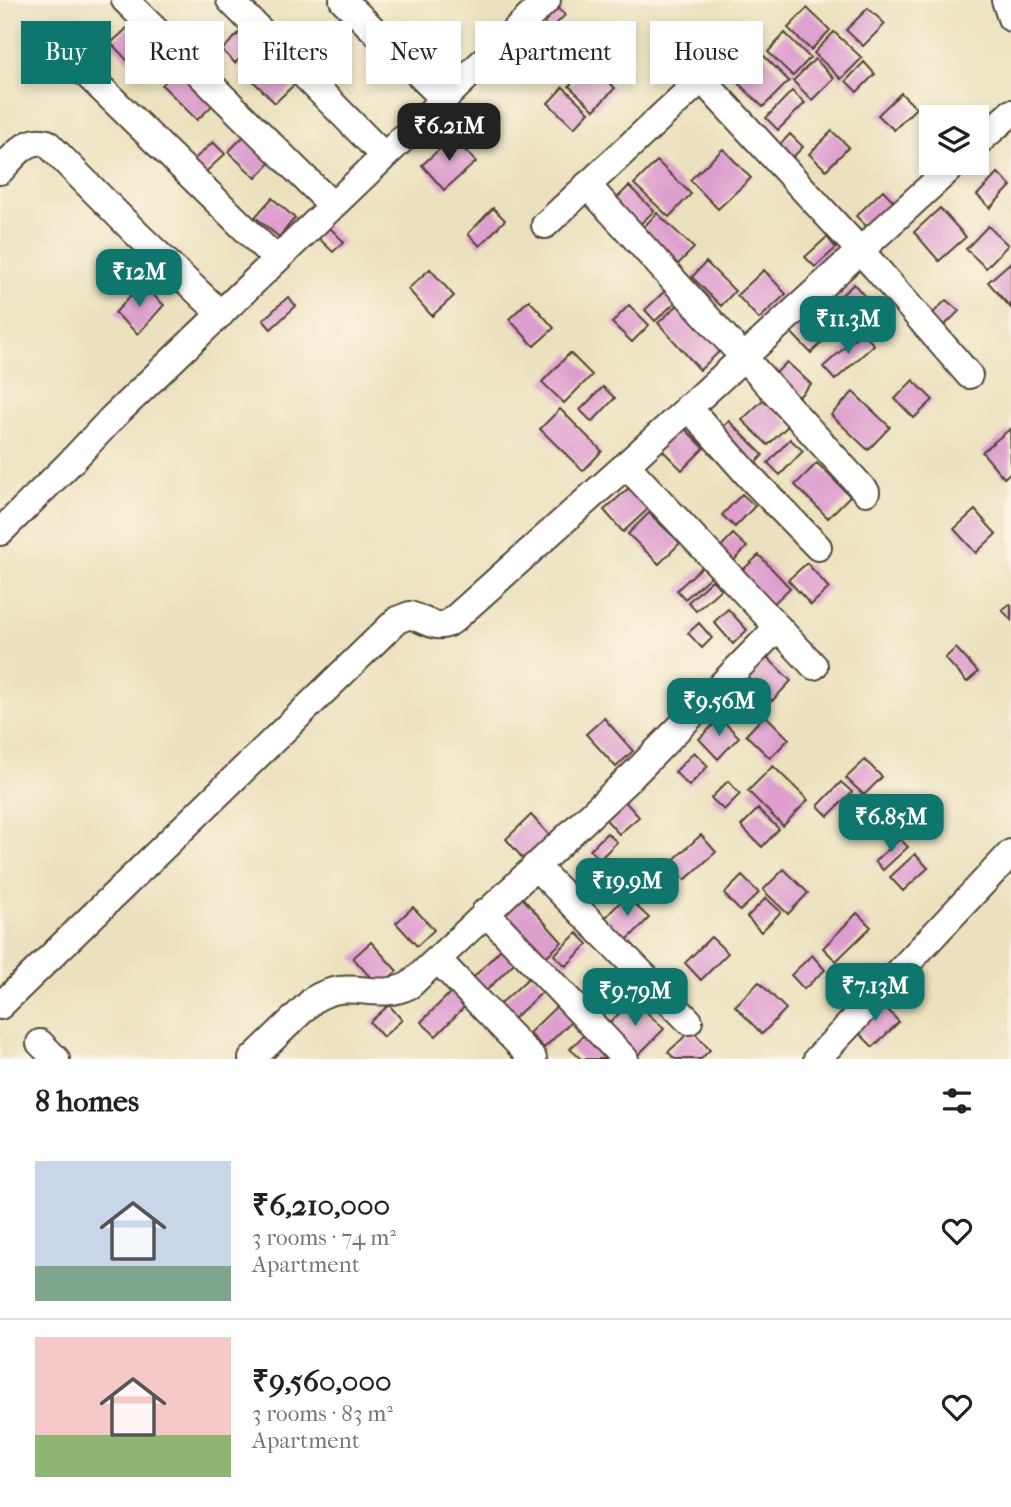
<!DOCTYPE html>
<html lang="en">
<head>
<meta charset="utf-8">
<style>
	:root { --surface:#fff; --page:#f2f2f2; --text:#222; --muted:#767676; --line:#e0e0e0; --accent:#0f766e }
	body { margin:0; font-family:"IM FELL French Canon",serif; background:var(--page); color:var(--text); height:100vh; display:flex; flex-direction:column; font-size:26px; white-space:nowrap }
	* { box-sizing:border-box; margin:0 }
	p { font-size:23px; color:var(--muted) }
	.icon { flex:none; width:38px; height:38px; fill:none; stroke:currentColor; stroke-width:2; stroke-linecap:round; stroke-linejoin:round }
	.map { position:relative; height:1059px; overflow:hidden }
	.sheet { display:flex; flex-direction:column; background:var(--surface); flex:1 }
	.sheet>* { flex:none }
	.top-card { position:absolute; left:21px; top:21px; width:970px; height:63px; display:flex; gap:14px }
	.fabs { position:absolute; left:919px; top:105px; display:grid; gap:14px }
	.fabs a { display:grid; place-items:center; width:70px; height:70px; border-radius:0px; background:var(--surface); box-shadow:0 4px 10px #0003; font-size:35px }
	.price { position:absolute; translate:-50% -60px; padding:0 16px; border-radius:14px; background:var(--accent); color:#fff; font-size:23px; line-height:46px; filter:drop-shadow(0 2px 4px #0008) }
	.price::after { content:''; position:absolute; left:50%; top:42px; width:21px; height:16px; margin-left:-10px; background:inherit; clip-path:polygon(0 0,100% 0,50% 100%) }
	.price.selected { background:#222; color:#fff }
	ul { padding:0; list-style:none }
	li { display:flex; align-items:center; gap:21px; height:175px; padding:0 35px }
	li+li { border-top:2px solid var(--line) }
	li span { display:grid; place-items:center; flex:none; width:196px; height:140px; border-radius:0px; color:#555 }
	li>.icon { margin-inline-start:auto }
	span .icon { width:84px; height:84px; fill:#fffc; stroke-width:1 }
	li b { font-size:30px }
	h2 { display:flex; justify-content:space-between; align-items:center; height:84px; padding:0 35px; font-size:30px }
	.chip { padding:0 24px; border-radius:0px; background:var(--surface); box-shadow:0 4px 10px #0003; font-size:24px; line-height:63px }
	.chip.selected { background:var(--accent); color:#fff }
	.map>svg:first-child { display:block }
</style>
</head>
<body>
<div class="map">
<svg width="1011" height="1059" viewBox="0 0 1011 1059">
	<rect width="100%" height="100%" fill="#fcf5e5"/>
	<filter id="ink" filterUnits="userSpaceOnUse"><feTurbulence type="fractalNoise" baseFrequency=".0143" numOctaves="2"/><feDisplacementMap in="SourceGraphic" scale="14" xChannelSelector="R" yChannelSelector="G"/><feConvolveMatrix kernelMatrix="1 2 1 2 8 2 1 2 1" color-interpolation-filters="sRGB"/></filter>
	<filter id="wash" filterUnits="userSpaceOnUse"><feTurbulence type="fractalNoise" baseFrequency=".00686" numOctaves="4" result="noise"/><feDisplacementMap in="SourceGraphic" scale="28" xChannelSelector="R" yChannelSelector="G"/><feGaussianBlur stdDeviation="1.57" result="paint"/><feColorMatrix in="noise" values="0 0 0 0 0 0 0 0 0 0 0 0 0 0 0 0 0 1.4 0 .05"/><feComposite in="paint" operator="in"/></filter>
	<g filter="url(#wash)">
		<rect width="100%" height="100%" fill="#ebe1be"/>
		<g id="blocks">
			<path fill="#de9fcf" d="M554,5L565,15L551,29L540,19Z
				M807,8L830,30L811,50L788,28Z
				M868,8L885,24L863,46L846,30Z
				M342,14L351,23L334,40L325,30Z
				M136,20L164,52L140,74L111,43Z
				M248,24L261,37L235,63L222,50Z
				M834,32L862,58L841,79L814,53Z
				M785,33L810,58L793,76L768,52Z
				M761,53L789,81L763,107L735,80Z
				M281,56L302,77L275,103L254,82Z
				M815,59L834,78L812,100L793,81Z
				M864,62L875,74L857,92L846,81Z
				M590,65L615,88L594,110L569,86Z
				M182,67L216,102L197,120L162,85Z
				M563,87L589,112L574,128L548,103Z
				M792,91L805,103L778,130L766,118Z
				M901,93L916,108L894,130L878,115Z
				M832,131L849,147L826,170L809,154Z
				M248,132L275,158L256,178L228,152Z
				M790,134L803,147L787,163L774,151Z
				M453,137L476,162L444,190L422,165Z
				M213,142L225,154L198,179L187,166Z
				M723,149L751,178L718,209L690,180Z
				M657,161L691,194L669,217L634,184Z
				M998,173L1011,186L990,208L977,195Z
				M629,186L654,211L635,229L611,204Z
				M883,190L896,204L869,229L856,216Z
				M272,198L295,218L279,237L255,217Z
				M493,208L505,220L480,246L468,234Z
				M940,208L966,237L939,261L914,232Z
				M657,213L694,248L673,269L637,234Z
				M322,220L344,242L333,252L311,231Z
				M988,226L1008,245L986,268L966,249Z
				M827,237L836,248L815,267L805,257Z
				M706,262L735,291L721,306L692,277Z
				M1011,262V308L988,282Z
				M430,269L454,296L432,316L408,289Z
				M764,270L786,294L759,319L737,295Z
				M141,284L164,305L138,334L115,313Z
				M854,284L876,309L851,332L828,307Z
				M669,287L680,298L655,321L645,310Z
				M288,297L296,306L271,329L263,320Z
				M529,300L554,328L534,346L509,319Z
				M946,300L959,311L941,329L929,317Z
				M814,301L838,327L811,353L787,328Z
				M680,303L722,349L700,370L658,323Z
				M629,305L649,325L632,342L612,323Z
				M862,332L874,345L835,380L823,367Z
				M570,353L592,375L564,403L542,382Z
				M787,362L811,384L792,404L768,381Z
				M913,380L933,400L914,418L895,399Z
				M603,387L615,398L592,422L580,410Z
				M853,392L890,427L868,450L831,415Z
				M764,399L790,424L768,445L742,420Z
				M560,409L602,451L583,471L540,429Z
				M729,421L763,455L749,470L715,436Z
				M680,424L704,448L682,470L658,446Z
				M1010,429L1011,472L1004,478L982,452Z
				M790,439L803,451L780,475L768,463Z
				M817,463L850,496L828,518L795,485Z
				M629,488L648,509L623,532L604,510Z
				M742,494L755,506L735,527L722,515Z
				M975,510L996,534L976,553L954,529Z
				M649,513L680,543L659,564L628,534Z
				M733,534L747,547L726,568L713,555Z
				M759,555L790,588L767,610L736,576Z
				M807,563L829,588L811,605L788,580Z
				M702,567L711,576L685,599L677,590Z
				M712,580L721,589L696,611L688,602Z
				M1010,604L1011,605V620L1002,610Z
				M728,609L747,630L733,644L714,622Z
				M699,623L712,638L702,648L688,633Z
				M956,648L978,672L967,682L945,658Z
				M765,655L791,681L772,701L745,675Z
				M765,715L789,739L770,758L746,735Z
				M604,718L633,751L616,767L586,734Z
				M720,718L739,737L718,759L699,739Z
				M694,752L708,766L689,786L675,772Z
				M865,760L882,777L864,795L846,778Z
				M773,766L808,800L783,826L748,791Z
				M728,781L740,794L724,810L711,798Z
				M841,782L852,792L828,816L818,806Z
				M620,796L639,817L619,834L601,814Z
				M758,809L779,829L762,847L741,826Z
				M531,815L551,837L525,861L506,839Z
				M607,833L617,842L600,859L590,850Z
				M701,835L716,852L685,880L670,863Z
				M900,839L908,847L883,870L875,861Z
				M915,854L928,868L903,891L890,877Z
				M784,869L808,893L788,914L763,890Z
				M742,876L759,893L740,911L724,894Z
				M518,893L562,942L540,962L496,913Z
				M626,896L649,918L627,940L605,918Z
				M766,898L781,912L761,932L747,917Z
				M413,907L434,930L417,946L396,923Z
				M857,913L871,927L836,961L823,948Z
				M577,933L588,944L566,966L554,955Z
				M711,937L728,953L701,980L685,963Z
				M371,942L397,971L379,987L353,958Z
				M502,948L516,961L480,997L467,984Z
				M812,955L825,970L804,989L791,975Z
				M533,974L546,989L513,1019L499,1005Z
				M759,982L786,1009L762,1034L735,1006Z
				M606,984L619,997L595,1021L582,1008Z
				M456,987L470,1001L436,1036L421,1022Z
				M877,998L899,1022L873,1047L850,1024Z
				M633,999L664,1029L637,1056L607,1026Z
				M561,1002L576,1017L544,1048L529,1033Z
				M389,1005L402,1020L383,1037L370,1022Z
				M692,1030L710,1050L701,1059H675L668,1052Z
				M588,1031L616,1059H581L570,1049Z"/>
		</g>
	</g>
	<g filter="url(#ink)">
		<use href="#blocks" fill-opacity="0" stroke="#554536" stroke-width="2"/>
		<g fill="none" stroke-linecap="round" stroke-linejoin="round">
			<g stroke="#554536" stroke-width="30">
				<path id="minor" d="M125,0L332,205
					M230,0L384,156
					M343,0L443,98
					M1005,0L1011,18
					M63,51L276,259
					M976,144L1011,113
					M0,171C12,159 27,136 47,143L136,233L221,314
					M587,185L866,492
					M545,225L694,86L700,83L707,85L875,267L969,375
					M688,407L750,477L818,547
					M626,465L814,666
					M0,532L69,464L113,417L547,0
					M535,866L689,1021
					M485,912L625,1059
					M438,960L533,1059
					M0,1006L397,620L410,615C426,620 438,632 453,620L626,465L956,163
					M40,1043L56,1059
					M252,1059L313,1000C350,976 374,1003 410,985L634,774L778,627
					M817,1059L1011,853"/>
			</g>
			<use href="#minor" stroke="#fff" stroke-width="26"/>
		</g>
	</g>
</svg>
<div class="fabs">
<a><svg class="icon" aria-label="layers" viewBox="0 0 24 24"><path d="M12 4l9 5-9 5-9-5zM3 14l9 5 9-5"/></svg></a>
</div>
<b class="price selected" style="left:449px;top:163px">₹6.21M</b>
<b class="price" style="left:139px;top:309px">₹12M</b>
<b class="price" style="left:848px;top:356px">₹11.3M</b>
<b class="price" style="left:719px;top:738px">₹9.56M</b>
<b class="price" style="left:891px;top:854px">₹6.85M</b>
<b class="price" style="left:627px;top:918px">₹19.9M</b>
<b class="price" style="left:875px;top:1023px">₹7.13M</b>
<b class="price" style="left:635px;top:1028px">₹9.79M</b>
<div class="top-card">
<a class="chip selected">Buy</a>
<a class="chip">Rent</a>
<a class="chip">Filters</a>
<a class="chip">New</a>
<a class="chip">Apartment</a>
<a class="chip">House</a>
</div>
</div>
<section class="sheet">
<h2>8 homes<svg class="icon" aria-label="filters" viewBox="0 0 24 24"><path d="M4 7h16M4 17h16"/><circle cx="9" cy="7" r="2"/><circle cx="15" cy="17" r="2"/></svg></h2>
<ul>
<li><span style="background:linear-gradient(#c9d6e8 75%,#7fa58c 0)"><svg class="icon" aria-label="home" viewBox="0 0 24 24"><path d="M3 11l9-7 9 7M6 9v11h12V9"/></svg></span><div><b>₹6,210,000</b><p>3 rooms · 74 m²</p><p>Apartment</p></div><svg class="icon" aria-label="heart" viewBox="0 0 24 24"><path d="M12 20l-8-8c-3-5 5-10 8-4 3-6 11-1 8 4z"/></svg></li>
<li><span style="background:linear-gradient(#f6c9c9 70%,#8fb573 0)"><svg class="icon" aria-label="home" viewBox="0 0 24 24"><path d="M3 11l9-7 9 7M6 9v11h12V9"/></svg></span><div><b>₹9,560,000</b><p>3 rooms · 83 m²</p><p>Apartment</p></div><svg class="icon" aria-label="heart" viewBox="0 0 24 24"><path d="M12 20l-8-8c-3-5 5-10 8-4 3-6 11-1 8 4z"/></svg></li>
</ul>
</section>
</body>
</html>
